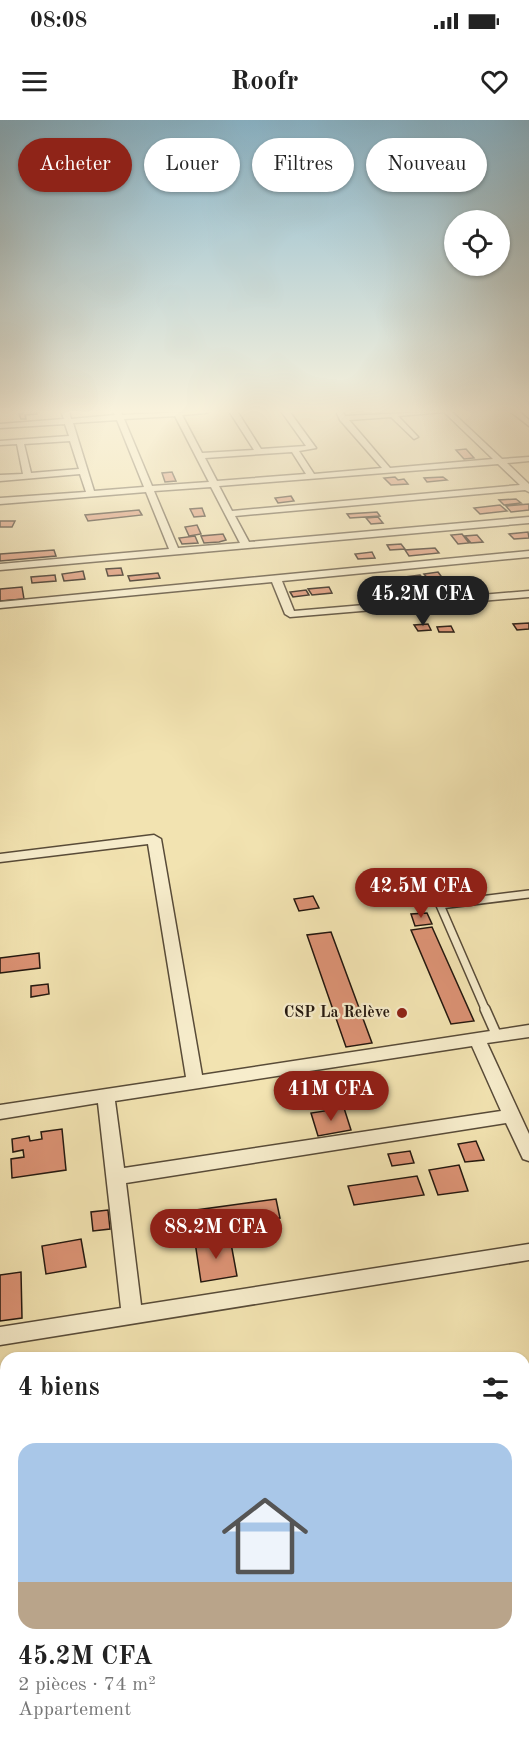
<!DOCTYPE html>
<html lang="fr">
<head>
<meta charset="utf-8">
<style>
	:root { --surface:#fff; --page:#f6f6f6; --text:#222; --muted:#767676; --accent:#8f2418 }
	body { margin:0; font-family:"Old Standard TT",serif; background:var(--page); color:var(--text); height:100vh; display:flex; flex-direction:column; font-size:22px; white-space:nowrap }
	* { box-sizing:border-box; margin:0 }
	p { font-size:20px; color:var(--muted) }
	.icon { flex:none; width:33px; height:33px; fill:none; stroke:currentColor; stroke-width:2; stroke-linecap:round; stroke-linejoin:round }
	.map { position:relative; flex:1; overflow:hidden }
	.panel { position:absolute; left:0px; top:1232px; width:530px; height:404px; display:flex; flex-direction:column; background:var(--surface); border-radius:18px 18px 0 0; box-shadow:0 2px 4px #0004 }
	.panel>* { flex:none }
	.banner { position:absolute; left:18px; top:18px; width:494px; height:54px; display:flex; gap:12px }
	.tools { position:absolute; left:444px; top:90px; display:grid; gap:12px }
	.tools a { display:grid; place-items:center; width:66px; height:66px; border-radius:50%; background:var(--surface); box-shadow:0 2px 4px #0004; font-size:30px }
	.price { position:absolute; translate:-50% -51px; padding:0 14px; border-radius:21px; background:var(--accent); color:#fff; font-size:20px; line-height:39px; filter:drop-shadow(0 2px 3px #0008) }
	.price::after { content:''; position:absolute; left:50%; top:36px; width:18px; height:14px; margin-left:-9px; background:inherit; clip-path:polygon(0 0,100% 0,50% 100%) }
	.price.on { background:#222; color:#fff }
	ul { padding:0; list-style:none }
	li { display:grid; align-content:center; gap:12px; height:318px; padding:0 18px }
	li span { display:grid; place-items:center; height:186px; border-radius:18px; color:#555 }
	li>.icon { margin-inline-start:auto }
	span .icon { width:108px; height:108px; fill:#fffc; stroke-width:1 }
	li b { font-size:26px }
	h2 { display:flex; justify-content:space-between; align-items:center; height:72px; padding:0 18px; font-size:26px }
	.chip { padding:0 21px; border-radius:27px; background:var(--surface); box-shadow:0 2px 4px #0004; font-size:21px; line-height:54px }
	.chip.on { background:var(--accent); color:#fff }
	.status { display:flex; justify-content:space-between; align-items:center; height:42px; padding:0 30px; background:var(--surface); direction:ltr }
	.status svg { height:16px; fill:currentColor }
	header { display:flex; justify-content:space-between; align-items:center; height:78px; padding:0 18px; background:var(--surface); font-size:27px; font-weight:700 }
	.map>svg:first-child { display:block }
</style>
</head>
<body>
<div class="status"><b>08:08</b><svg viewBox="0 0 49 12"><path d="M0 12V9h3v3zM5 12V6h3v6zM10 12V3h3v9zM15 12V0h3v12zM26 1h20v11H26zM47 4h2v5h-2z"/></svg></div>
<header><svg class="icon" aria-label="menu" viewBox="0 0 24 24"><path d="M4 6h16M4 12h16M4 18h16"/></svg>Roofr<svg class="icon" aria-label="heart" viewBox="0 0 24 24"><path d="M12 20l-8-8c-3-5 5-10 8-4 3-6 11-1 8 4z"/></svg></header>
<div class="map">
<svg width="529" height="1634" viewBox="0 0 529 1634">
	<rect width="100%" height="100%" fill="#f2e3b1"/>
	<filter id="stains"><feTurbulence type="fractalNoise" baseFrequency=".00333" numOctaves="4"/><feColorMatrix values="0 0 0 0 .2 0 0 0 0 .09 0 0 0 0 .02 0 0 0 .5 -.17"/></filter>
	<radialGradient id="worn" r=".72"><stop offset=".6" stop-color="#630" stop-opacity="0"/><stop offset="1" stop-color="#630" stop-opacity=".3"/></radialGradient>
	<path fill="#db9274" stroke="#24180f" stroke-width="1.5" d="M19,291H36L37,294L25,295L26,299H21L19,294H23V291Z
		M466,329L474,338L464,339L456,330Z
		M172,352L176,361L165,362L162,353Z
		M395,357L398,360L404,359L408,364L391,365L384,358Z
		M443,357L447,360L427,362L424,358Z
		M291,376L294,381L278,383L275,378Z
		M516,379L521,383L504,385L499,380Z
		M529,384V390L511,392L506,386Z
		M500,385L507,391L480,394L474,388Z
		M202,388L205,396L194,397L190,389Z
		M139,390L142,395L88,401L85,395Z
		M377,392L380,396L350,398L347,394Z
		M378,397L383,403L371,404L366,398Z
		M0,401H15L12,407H0Z
		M197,405L201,414L189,416L185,407Z
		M528,412L529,418L514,419L509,414Z
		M223,414L226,420L219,422L204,423L201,416Z
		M462,414L469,423L458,424L451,415Z
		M477,415L483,422L471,423L465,416Z
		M195,416L198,423L182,424L179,418Z
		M401,424L405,429L390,430L387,425Z
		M435,428L439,433L409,436L405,430Z
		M54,430L56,436L0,441V434Z
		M372,432L375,438L358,439L355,434Z
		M121,448L123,455L108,456L106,449Z
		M83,451L85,459L64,461L62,454Z
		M438,452L444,460L430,461L424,454Z
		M158,453L160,458L130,461L128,456Z
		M55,455L56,461L32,463L31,457Z
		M420,455L426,462L410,464L404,457Z
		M393,461L397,466L380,468L376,463Z
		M453,461L458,467L435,469L431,463Z
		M22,467L24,479L0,481V469Z
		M329,467L332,473L312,475L308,469Z
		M306,470L309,475L293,477L290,472Z
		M529,503V509L517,510L513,504Z
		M428,504L431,510L418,511L414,505Z
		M451,506L454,512H439L437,507Z
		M313,776L319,788L299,791L294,779Z
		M427,793L432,804L415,806L411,794Z
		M432,807L474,901L451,904L411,810Z
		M331,812L372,923L346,927L307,815Z
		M39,833L40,848L0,853V838Z
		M48,864L49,874L31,877V866Z
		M344,988L351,1010L318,1016L311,993Z
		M62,1009L66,1050L12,1058L11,1039L24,1037L23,1030L13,1032L12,1019L29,1016L30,1021L42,1019L41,1012Z
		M476,1021L484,1040L465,1042L458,1024Z
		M410,1031L414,1043L392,1046L388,1034Z
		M459,1045L468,1071L438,1075L429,1050Z
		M417,1056L424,1075L354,1085L348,1066Z
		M276,1079L280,1098L192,1110L189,1091Z
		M108,1090L110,1109L93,1111L91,1092Z
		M230,1118L237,1156L201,1162L195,1122Z
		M81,1119L86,1147L46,1154L42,1126Z
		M21,1152L22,1198L0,1201V1155Z
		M6,1346V1420L0,1421V1347Z"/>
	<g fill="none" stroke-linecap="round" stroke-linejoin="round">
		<g stroke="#584b38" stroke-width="10">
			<path id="service-far1" d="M486,891L440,785L529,774"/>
		</g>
		<g stroke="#584b38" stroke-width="12">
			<path id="service" d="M485,889L497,916"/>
		</g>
		<g stroke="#584b38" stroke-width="3">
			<path id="minor" d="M61,291H69L71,299L115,295L113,291H121L122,295L210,291L206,293L182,295L202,333L254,330L229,291H237L261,329L306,326L281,291H289L316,328L299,331L314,354L382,348L340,300L336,291H342L345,296L451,291L502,339L529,337V341L507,343L529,364V372L525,370L235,396L249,422L529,397V403L0,450V444L169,429L146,372L0,384V378L86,372L80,354L0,361V355L23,354L17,324L0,325V321L69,316L65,304L0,308V304L64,299ZM444,292L493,339L390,348L349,300L391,297L414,319L418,317L398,296ZM175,296L209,362L152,366L124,299ZM117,300L144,367L94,371L73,303ZM70,321L79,349L31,353L24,324ZM292,332L306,354L217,361L205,338ZM498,344L520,365L232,391L219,366ZM211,367L240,423L178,428L154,371Z
				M510,291H518L529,300V306Z
				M529,431V437L282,461L294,491L529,471V477L290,497L285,494L272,462L0,488V482Z
				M154,715L161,719L202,955L529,905V917L487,923L529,1014V1041L523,1039L506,1003L126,1063L141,1185L529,1124V1140L0,1225V1207L121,1188L98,983L0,999V985L186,957L148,724L0,742V734ZM472,926L501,991L124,1048L115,981Z
				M529,1572V1598L524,1599V1573Z
				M286,1629H333L331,1634H284Z
				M421,1629H447L448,1634H422Z"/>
		</g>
		<use href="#service-far1" stroke="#f7edcc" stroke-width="7"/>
		<use href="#service" stroke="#f7edcc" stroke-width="9"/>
		<use href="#minor" fill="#f7edcc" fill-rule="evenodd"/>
	</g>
	<linearGradient id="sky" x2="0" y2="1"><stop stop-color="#89b8cf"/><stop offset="0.56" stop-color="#f9f2dc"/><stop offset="1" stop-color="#f9f2dc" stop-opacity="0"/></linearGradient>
	<rect width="529" height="520" fill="url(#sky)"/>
	<circle fill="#8f2418" stroke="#f7edcc" stroke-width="2" cx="402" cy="893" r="6"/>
	<g text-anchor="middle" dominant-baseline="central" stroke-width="4.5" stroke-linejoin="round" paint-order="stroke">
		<g font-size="16" font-weight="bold" fill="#24180f" stroke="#f7edcc" text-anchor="end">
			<text x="390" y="893">CSP La Relève</text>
		</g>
	</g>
	<rect width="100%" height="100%" filter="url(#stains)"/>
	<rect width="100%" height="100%" fill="url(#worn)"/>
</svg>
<div class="tools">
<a><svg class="icon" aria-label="locate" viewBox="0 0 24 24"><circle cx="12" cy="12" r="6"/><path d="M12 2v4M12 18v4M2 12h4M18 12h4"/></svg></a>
</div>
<b class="price on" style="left:423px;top:507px">45.2M CFA</b>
<b class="price" style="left:421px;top:799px">42.5M CFA</b>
<b class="price" style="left:331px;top:1002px">41M CFA</b>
<b class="price" style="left:216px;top:1140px">88.2M CFA</b>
<div class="banner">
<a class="chip on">Acheter</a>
<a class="chip">Louer</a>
<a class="chip">Filtres</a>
<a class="chip">Nouveau</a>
</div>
<section class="panel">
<h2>4 biens<svg class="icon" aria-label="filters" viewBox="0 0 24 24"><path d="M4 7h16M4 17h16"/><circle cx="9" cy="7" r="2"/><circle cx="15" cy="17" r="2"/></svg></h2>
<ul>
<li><span style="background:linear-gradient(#a9c7e8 75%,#b9a48a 0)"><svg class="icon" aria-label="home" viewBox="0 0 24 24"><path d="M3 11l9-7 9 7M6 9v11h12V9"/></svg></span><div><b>45.2M CFA</b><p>2 pièces · 74 m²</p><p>Appartement</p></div></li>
</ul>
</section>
</div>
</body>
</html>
